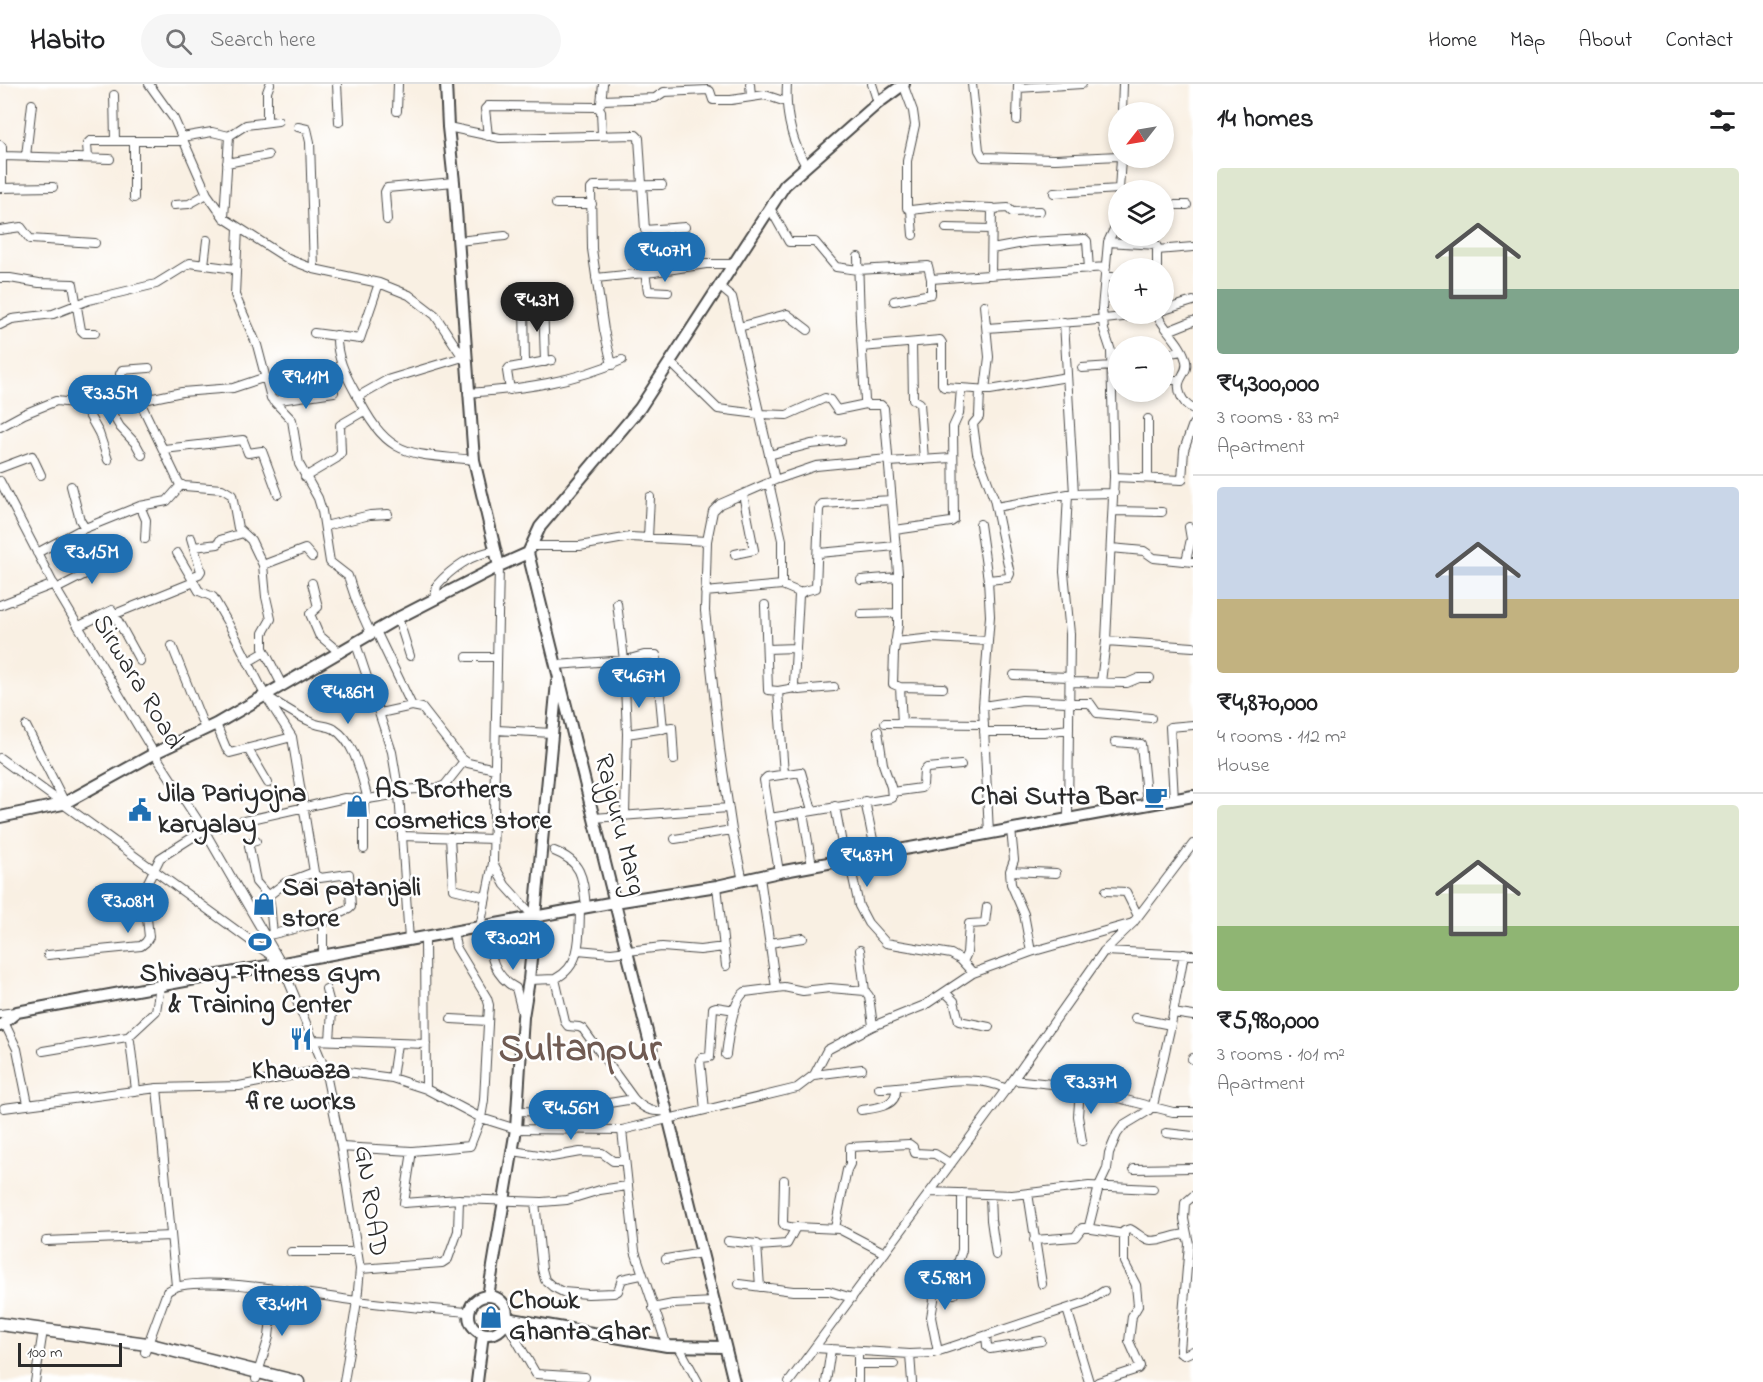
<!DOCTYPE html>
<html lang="en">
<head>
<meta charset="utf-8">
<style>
	:root { --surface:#fff; --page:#f6f6f6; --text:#202124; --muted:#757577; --line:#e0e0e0; --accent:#1f6fb2 }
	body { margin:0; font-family:"Indie Flower",sans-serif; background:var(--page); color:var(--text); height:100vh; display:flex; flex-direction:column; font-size:22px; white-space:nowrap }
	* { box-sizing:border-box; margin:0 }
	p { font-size:20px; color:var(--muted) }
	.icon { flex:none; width:33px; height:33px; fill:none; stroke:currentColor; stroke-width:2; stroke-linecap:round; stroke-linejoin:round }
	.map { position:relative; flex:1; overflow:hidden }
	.side { display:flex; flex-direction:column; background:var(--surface); width:570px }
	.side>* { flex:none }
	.needle { width:39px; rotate:239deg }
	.fabs { position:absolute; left:1108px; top:18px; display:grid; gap:12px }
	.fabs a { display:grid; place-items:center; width:66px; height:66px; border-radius:50%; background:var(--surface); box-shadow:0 3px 9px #0003; font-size:30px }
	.scale { position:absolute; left:18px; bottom:15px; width:104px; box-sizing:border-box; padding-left:6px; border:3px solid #2b2b2b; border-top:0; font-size:16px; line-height:21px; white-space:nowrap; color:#2b2b2b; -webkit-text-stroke:4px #fff; paint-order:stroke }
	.price { position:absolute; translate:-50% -51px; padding:0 14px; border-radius:21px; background:var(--accent); color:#fff; font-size:20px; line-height:39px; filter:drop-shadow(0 2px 3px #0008) }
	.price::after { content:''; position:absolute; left:50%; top:36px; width:18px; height:14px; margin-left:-9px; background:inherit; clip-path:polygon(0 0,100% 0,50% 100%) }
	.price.selected { background:#222; color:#fff }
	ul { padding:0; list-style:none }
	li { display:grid; align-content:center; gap:12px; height:318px; padding:0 24px }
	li+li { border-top:2px solid var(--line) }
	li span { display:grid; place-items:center; height:186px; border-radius:6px; color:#555 }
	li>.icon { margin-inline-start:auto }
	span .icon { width:108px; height:108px; fill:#fffc; stroke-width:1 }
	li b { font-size:26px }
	h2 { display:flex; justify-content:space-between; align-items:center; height:72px; padding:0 24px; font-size:26px }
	header { display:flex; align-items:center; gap:36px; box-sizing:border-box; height:84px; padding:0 30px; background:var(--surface); border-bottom:2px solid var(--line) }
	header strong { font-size:28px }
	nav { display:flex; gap:33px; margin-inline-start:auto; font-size:21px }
	.search { width:420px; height:54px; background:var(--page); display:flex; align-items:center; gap:15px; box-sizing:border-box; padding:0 21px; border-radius:33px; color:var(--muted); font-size:22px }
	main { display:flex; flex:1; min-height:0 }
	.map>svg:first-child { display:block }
</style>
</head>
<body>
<header>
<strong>Habito</strong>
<div class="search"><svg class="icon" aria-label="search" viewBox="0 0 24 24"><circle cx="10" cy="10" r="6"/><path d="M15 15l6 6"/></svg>Search here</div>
<nav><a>Home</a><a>Map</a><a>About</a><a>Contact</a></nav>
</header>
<main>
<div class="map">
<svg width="1193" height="1298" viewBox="0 0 1193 1298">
	<rect width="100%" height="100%" fill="#fff"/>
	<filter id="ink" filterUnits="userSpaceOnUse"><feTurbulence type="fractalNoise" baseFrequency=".0167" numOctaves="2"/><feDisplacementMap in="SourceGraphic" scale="12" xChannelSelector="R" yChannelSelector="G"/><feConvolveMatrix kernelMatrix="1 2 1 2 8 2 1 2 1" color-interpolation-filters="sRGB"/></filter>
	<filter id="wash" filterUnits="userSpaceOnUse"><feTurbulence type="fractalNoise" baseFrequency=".008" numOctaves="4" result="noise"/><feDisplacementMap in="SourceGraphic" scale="24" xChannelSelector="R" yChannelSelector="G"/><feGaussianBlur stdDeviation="1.35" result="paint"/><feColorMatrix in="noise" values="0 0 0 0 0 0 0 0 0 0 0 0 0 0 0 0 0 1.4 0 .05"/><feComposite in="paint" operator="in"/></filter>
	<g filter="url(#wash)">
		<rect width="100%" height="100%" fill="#f9f0e3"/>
	</g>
	<g filter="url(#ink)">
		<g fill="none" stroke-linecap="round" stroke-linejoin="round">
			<g stroke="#4a4947" stroke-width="10">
				<path id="street" d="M149,0L174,35L207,110L224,134L288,175L314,185L379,199L409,211L435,231L466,278
					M337,0L339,38
					M750,0L751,13
					M787,0C785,30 791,56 806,82
					M872,0L878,19
					M903,0L913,27L915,41L907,77V124L911,126L945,122L992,124L991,191
					M972,0L979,66L983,73L1055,75L1119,72
					M1018,4L1082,0
					M114,11L115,56
					M602,16L655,14L664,8L708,6L710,7L713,16H731L765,11L786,18
					M601,19L603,0
					M397,27L398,0
					M1122,28L1123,0
					M1017,36L1018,1
					M267,38V8L270,0
					M298,43L307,45L310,58L314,185
					M448,43L500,54L636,51L639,54L645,146L685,143
					M488,52L485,25L488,22L598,23L601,27L602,50
					M182,53L212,48L229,52L246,41L278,37
					M134,57V114
					M0,61L2,63V104
					M3,72L110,75
					M26,72L32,20
					M88,74L87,60L90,57H183
					M227,79L268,71
					M0,104L53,103
					M1119,106L1121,74
					M1054,109L1119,105
					M1119,113L1116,141L1108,158L1102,225L1104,246L1111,267L1114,393L1106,557L1193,563
					M556,120H592
					M174,121L189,120L207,110
					M1164,121H1187
					M770,124L789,158H815L836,183L858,186L928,182L931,195V210L894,217
					M993,125L1008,124L1012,128L1040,127
					M911,126L913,151
					M224,134L229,52
					M387,136L385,108L387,104L454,98
					M238,144L235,211L257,261L271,314L292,336L299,380L318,414L322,427L330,478L348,492L357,519L371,550
					M946,144L992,145
					M0,146L21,143L30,155L95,159
					M458,157L505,152
					M1108,158L1156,161L1157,163V184
					M992,165L1029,158L1085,155L1087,157L1089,185
					M1157,166L1193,163
					M858,173L860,236L865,316L868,321H881L884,324L898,489V541L894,568L893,600L900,603L943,604
					M204,181L207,156
					M645,189L648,207L668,208
					M1105,193H1119
					M0,194H10L39,199L73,200L81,246L84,249H95
					M596,194L654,188L706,180H733
					M931,195L1106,183
					M524,217L525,281
					M543,217L545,278
					M984,221L989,273L985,306
					M1164,226L1193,217
					M1157,230C1164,246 1182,259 1186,277C1189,292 1173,293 1181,312C1184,318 1186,321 1193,325
					M1064,238L1074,410
					M0,241L12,235L53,230L89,216L156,200L190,179L235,185
					M739,243L787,230L808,246
					M987,244L1087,237L1149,230
					M1168,247L1193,237
					M314,249L360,255L379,199
					M337,251C336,272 345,290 355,308C388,375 406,369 474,376
					M912,259L913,315L920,319L924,376
					M862,263L940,256L942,259V300L944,303L990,306L1067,293
					M1164,270L1182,267
					M670,278L718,325L758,330L787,331L825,314L830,316L837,326L866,320
					M612,281L604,246L592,165L591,105L594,102L662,101
					M149,284L122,286L120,290L143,324L179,399L184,402L222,405L232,411L238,444L251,456L263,481L266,513L271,535L263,549V564L282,601
					M1082,284L1112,282
					M1164,296H1178
					M510,306L507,287L509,284L552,276
					M980,306L979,333L973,340L977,369L994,415L1010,490L1008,494L988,496
					M468,309C521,305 574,298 622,276
					M357,313L387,296L463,273
					M104,316L120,343L136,360L142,371
					M139,317L182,308L233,304L266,293
					M273,317L334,308
					M83,320L99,349L108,376
					M1148,335V394
					M0,343L24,330L56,317L83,320L133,309
					M164,365L243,356L248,369L262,367L278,410
					M769,371L811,360L841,357
					M889,378L952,374
					M0,384L32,372L41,391
					M305,393L337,374L341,369L340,341L364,327
					M1114,393L1182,396L1184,366L1193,340
					M775,396L816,382L888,375
					M0,397L56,505L154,669L204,746L281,879L325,985L341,1063L360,1185L357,1217L344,1298
					M769,399L782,456V501L801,509
					M71,402L80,436L85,444
					M140,422L146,436L145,455
					M996,423L1068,410
					M1113,427L1162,428
					M980,440L988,496L990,532L983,622L989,750
					M325,442L370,431L388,430
					M895,446L951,438L954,436L953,343L959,330L961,304
					M191,454L201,487L199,490L191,493
					M648,454L650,413
					M707,457L713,427L720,420L775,396L732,213L719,202
					M530,462H580L630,453L707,457L705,527L720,666L732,746L743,797
					M194,463L218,460L220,456L243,449
					M1111,464L1144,467L1154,474L1193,478
					M37,469L78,447L140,422L167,417L181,401
					M177,469L199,507L213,513L233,548L265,611L292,653L314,788L285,799L268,812
					M819,469L896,462
					M735,470L754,466L743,410
					M1186,477L1191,455L1189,443
					M263,481L305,465L312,473
					M499,482L493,779L505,801L534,833
					M861,496L898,493
					M312,499L318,523L310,530L319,551L340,569
					M56,505L115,475
					M705,508L782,501
					M435,515L437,501C451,485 473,469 495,467
					M617,519L624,576L627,650L625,732
					M0,521L54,500
					M765,521L768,606L778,607L795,604
					M115,530L194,498
					M861,530L898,529
					M398,534L410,572
					M79,542L112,526L140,577
					M376,547L412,622L422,624L461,674L468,679L495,685
					M895,558L933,554L988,557
					M356,560L392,668L399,710L402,752L493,755
					M172,562L205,645
					M767,565L796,564
					M467,573H497
					M248,578L265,568
					M556,581L626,576L644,571H656L663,645
					M1014,591L1070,593
					M1070,598L1127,599L1139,594H1150
					M1101,598L1106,557
					M834,603L799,606L795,604L794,600L799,511L804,507L816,504L819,425L822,420L892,416
					M900,603L902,639
					M778,607L784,690
					M268,613C283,623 299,633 316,640C322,642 329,642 334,645C356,659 361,692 368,715L399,710
					M983,622L1022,616L1090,619L1097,629L1151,634
					M380,629L412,622
					M885,639L984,640
					M216,640L226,664L230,669L292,653
					M26,642L65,719
					M496,646L552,649
					M984,648H1044L1069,645
					M627,650L672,643L674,676
					M1115,658L1141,660L1147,721
					M248,665L268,699
					M0,674L277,876
					M399,706L438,704L445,701L464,677
					M892,708L921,704L923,701L924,687L927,684L961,681
					M1174,716L1170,643L1193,641
					M865,717L876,770
					M835,722L845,776
					M803,728L812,782
					M594,734L728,724
					M770,734L892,714L891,703L883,680L878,647
					M1068,735L1070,550L1064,488L1068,410L1114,409
					M1011,745L1014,776L1010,787L1011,800L1024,830L1031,868
					M402,752L409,856
					M450,753L453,805L486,813
					M675,755L732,746
					M256,757L252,758L249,762L256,798L268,812L270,819L273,850
					M364,765V716
					M554,767C583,778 583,795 586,823
					M849,775L859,822L868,839L886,859L951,870L961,876L973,889
					M1010,787L1056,789
					M779,788L764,696L767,693L801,688L812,726
					M760,793L776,904
					M717,802L726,882
					M1106,807L1126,808L1138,832
					M580,824C579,851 583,881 555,895L565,938L568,942L579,943L583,945L634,1015C645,1026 651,1028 667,1027
					M486,842C490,867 491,891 516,904L522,928
					M480,843L493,779
					M265,852L323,838L349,825L351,823L349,790L320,794L312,789
					M425,853L426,1005
					M770,859L803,854
					M578,866L611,869L662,863L700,866L724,863
					M860,866L865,907
					M1104,867L1193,871
					M48,871L141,862L146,858L149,853L144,806L160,774L204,746L345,714L368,715
					M323,872V838
					M963,878L967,869L969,840L985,839L987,823
					M529,896L555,895
					M326,905L332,927L330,956
					M946,909L954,917L959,937L989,943
					M1173,929L1193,932
					M0,930L15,928
					M1135,934L1171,941
					M451,935L488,937
					M4,938L17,965L28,1020
					M128,953L156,927L160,902
					M312,956L426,960
					M43,967L127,953L130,957L136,1006
					M726,971C728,955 732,917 745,908L784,903L803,907L830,904L865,907L869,912L873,942
					M1192,975L1193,974
					M814,991L862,985
					M392,994L397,960
					M1013,996L1071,1002L1173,1028H1193
					M157,1004L176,1202
					M879,1004C921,1004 968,986 1007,1005
					M1080,1005L1078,1032L1082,1057
					M4,1024L157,1004L239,1002L325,985L392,994L426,1005L481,1034L516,1045L622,1046L797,1004L814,991L827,966L873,942L925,921L973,889L1031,868L1133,839
					M705,1026L700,976L702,974L710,973L713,924L716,923L735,926
					M861,1026C875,1024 898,1023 896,1004
					M517,1027L553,1028L634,1015
					M622,1046L635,1167L667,1262
					M1166,1049L1193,1052
					M341,1063L412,1067L404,1119L459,1115L458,1147L448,1175L442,1179L360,1185
					M412,1067L470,1062L481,1034L484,1016L489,921L487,914L456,863L453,848
					M513,1067L552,1073L580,1068L602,1069L613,1077H625
					M1134,1085L1193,1084
					M784,1096L783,1139L785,1142L794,1144
					M930,1108L1012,1111L1089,1102L1153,1105
					M1028,1109L1042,1200
					M990,1111L991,1136L996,1171
					M1193,1112L1185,1119L1184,1135L1189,1160L1180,1266V1269L1184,1271L1193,1267
					M459,1115L542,1118L567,1116L600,1106L627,1102
					M535,1118L542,1185L545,1196L553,1203L563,1208L588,1210L614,1209L618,1207L622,1195L641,1191
					M835,1144L847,1086L850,1080V1063L909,1060L913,1063L915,1069L935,1070L951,1080
					M1124,1150L1092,1145L1089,1142L1099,1102L1107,1085L1109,1069L1117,1050L1123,1042L1148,1027L1153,1022L1171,941L1184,870
					M1034,1156L1075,1153L1082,1144H1090
					M46,1157L171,1152
					M728,1157L757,1160L760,1203
					M758,1162L787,1160L796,1143L839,1145L885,1169
					M291,1168H357
					M666,1175L702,1169
					M928,1191L934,1216L931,1233L938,1268
					M739,1200L793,1207H829L852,1214
					M954,1210L953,1195L962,1166V1109
					M653,1224L673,1220L714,1218
					M1067,1225L1089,1298
					M506,1238L536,1290L585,1293
					M986,1252L987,1262L990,1265L1041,1257
					M679,1263L698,1298
					M815,1264L910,1270L933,1269L1087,1218L1104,1207
					M858,1267V1298
					M145,1268L167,1208C188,1186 324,1213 358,1217C395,1222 432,1225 468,1228
					M910,1270L912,1298
					M858,1280H894
					M256,1295L269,1253L274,1205
					M35,1298L42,1253
					M789,1298L1013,996L1104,867L1133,839L1193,760
					M826,1298L831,1265
					M1098,1298L1138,1285L1140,1282L1129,1257L1132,1232L1138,1222L1136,1201L1124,1178V1147L1130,1145C1136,1148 1141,1153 1147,1156C1157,1160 1174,1150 1187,1150"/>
			</g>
			<g stroke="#4a4947" stroke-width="14">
				<path id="secondary" d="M446,0L448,43L454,98L474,376L499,482
					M0,733L63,720L159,667L216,640L398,534L499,482L528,469
					M0,942L17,928L615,818L717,802L779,788L1193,712
					M469 1231a19 19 0 1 1 38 0a19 19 0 1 1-38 0Z
					M488,1212L516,1045L523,933L529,896L557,598
					M506,1234L667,1262L725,1263
					M477,1298L483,1250
					M734,1298L528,469L540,443L640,324L785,101L878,19L904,0"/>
			</g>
			<g stroke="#4a4947" stroke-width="15">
				<path id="primary" d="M0,1240L147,1260L298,1298"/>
			</g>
			<use href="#street" stroke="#fff" stroke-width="8"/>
			<use href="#secondary" stroke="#fff" stroke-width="10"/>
			<use href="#primary" stroke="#fff" stroke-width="12"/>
		</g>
	</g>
	<defs>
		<g id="cafe-bare" transform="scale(1.8)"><path d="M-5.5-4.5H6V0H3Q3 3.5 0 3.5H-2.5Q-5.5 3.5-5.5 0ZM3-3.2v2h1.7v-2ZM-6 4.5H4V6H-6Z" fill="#1f6fb2" stroke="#fff" stroke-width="2.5" paint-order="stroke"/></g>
		<g id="shop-bare" transform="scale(1.8)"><path d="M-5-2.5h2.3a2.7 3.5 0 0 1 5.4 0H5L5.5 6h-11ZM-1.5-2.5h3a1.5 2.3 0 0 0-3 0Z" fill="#1f6fb2" stroke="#fff" stroke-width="2.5" paint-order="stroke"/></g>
		<g id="civic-bare" transform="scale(1.8)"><path d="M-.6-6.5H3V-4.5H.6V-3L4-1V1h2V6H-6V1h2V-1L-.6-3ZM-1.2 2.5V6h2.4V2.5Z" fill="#1f6fb2" stroke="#fff" stroke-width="2.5" paint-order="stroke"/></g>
		<g id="stadium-bare" transform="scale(1.8)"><path d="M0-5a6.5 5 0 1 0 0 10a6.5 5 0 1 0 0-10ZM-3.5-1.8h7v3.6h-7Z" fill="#1f6fb2" stroke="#fff" stroke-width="2.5" paint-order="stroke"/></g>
		<g id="restaurant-bare" transform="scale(1.8)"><path d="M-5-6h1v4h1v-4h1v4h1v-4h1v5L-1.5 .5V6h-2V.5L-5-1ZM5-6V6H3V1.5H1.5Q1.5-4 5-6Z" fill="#1f6fb2" stroke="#fff" stroke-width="2.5" paint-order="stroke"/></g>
	</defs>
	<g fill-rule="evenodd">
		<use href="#cafe-bare" x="1156" y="713"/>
		<use href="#shop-bare" x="357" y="722"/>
		<use href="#civic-bare" x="140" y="726"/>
		<use href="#shop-bare" x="264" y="820"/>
		<use href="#stadium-bare" x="260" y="858"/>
		<use href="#restaurant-bare" x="301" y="955"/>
		<use href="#shop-bare" x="491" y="1233"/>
	</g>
	<g text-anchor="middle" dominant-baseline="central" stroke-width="5" stroke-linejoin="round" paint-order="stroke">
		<g font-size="27" fill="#2b2b2b" stroke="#fff">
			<text transform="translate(137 598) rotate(59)">Sirwara Road</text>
			<text transform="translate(619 741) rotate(76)">Rajguru Marg</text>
			<text transform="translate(370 1117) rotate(82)">GN ROAD</text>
		</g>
		<g font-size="27" font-weight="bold" fill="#2b2b2b" stroke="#fff" text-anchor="start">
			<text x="375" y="706">AS Brothers<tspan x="375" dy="31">cosmetics store</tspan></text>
			<text x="158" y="710">Jila Pariyojna<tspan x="158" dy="31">karyalay</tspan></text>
			<text x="1138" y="713" text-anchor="end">Chai Sutta Bar</text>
			<text x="282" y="804">Sai patanjali<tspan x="282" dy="31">store</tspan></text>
			<text x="260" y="890" text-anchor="middle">Shivaay Fitness Gym<tspan x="260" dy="31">&amp; Training Center</tspan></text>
			<text x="301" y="987" text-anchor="middle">Khawaza<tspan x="301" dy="31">fire works</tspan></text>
			<text x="509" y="1217">Chowk<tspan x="509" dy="31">Ghanta Ghar</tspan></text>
		</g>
		<g font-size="39" font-weight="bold" fill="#705b53" stroke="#fff">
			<text x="580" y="966">Sultanpur</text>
		</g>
	</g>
</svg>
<div class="fabs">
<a><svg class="needle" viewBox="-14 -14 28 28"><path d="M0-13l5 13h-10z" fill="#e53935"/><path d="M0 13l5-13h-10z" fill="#757577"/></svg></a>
<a><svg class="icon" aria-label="layers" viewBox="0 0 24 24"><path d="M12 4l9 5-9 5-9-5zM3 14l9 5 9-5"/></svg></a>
<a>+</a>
<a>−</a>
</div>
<div class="scale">100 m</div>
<b class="price" style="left:665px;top:199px">₹4.07M</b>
<b class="price selected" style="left:537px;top:249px">₹4.3M</b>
<b class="price" style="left:306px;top:326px">₹9.11M</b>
<b class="price" style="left:110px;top:342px">₹3.35M</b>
<b class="price" style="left:92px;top:501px">₹3.15M</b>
<b class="price" style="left:639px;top:625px">₹4.67M</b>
<b class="price" style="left:348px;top:641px">₹4.86M</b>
<b class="price" style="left:867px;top:804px">₹4.87M</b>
<b class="price" style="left:128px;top:850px">₹3.08M</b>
<b class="price" style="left:513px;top:887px">₹3.02M</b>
<b class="price" style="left:1091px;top:1031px">₹3.37M</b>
<b class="price" style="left:571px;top:1057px">₹4.56M</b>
<b class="price" style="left:945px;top:1227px">₹5.98M</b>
<b class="price" style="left:282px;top:1253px">₹3.41M</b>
</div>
<section class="side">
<h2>14 homes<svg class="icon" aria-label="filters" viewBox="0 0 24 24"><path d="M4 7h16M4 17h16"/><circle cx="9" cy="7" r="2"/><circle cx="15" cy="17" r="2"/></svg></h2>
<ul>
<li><span style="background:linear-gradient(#dfe7d0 65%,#7fa58c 0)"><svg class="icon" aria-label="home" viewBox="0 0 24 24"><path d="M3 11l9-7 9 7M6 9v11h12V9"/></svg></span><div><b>₹4,300,000</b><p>3 rooms · 83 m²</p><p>Apartment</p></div></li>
<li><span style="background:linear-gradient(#c9d6e8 60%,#c2b280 0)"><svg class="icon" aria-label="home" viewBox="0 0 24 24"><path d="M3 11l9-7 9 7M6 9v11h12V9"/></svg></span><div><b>₹4,870,000</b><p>4 rooms · 112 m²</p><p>House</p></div></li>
<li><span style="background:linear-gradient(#dfe7d0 65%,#8fb573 0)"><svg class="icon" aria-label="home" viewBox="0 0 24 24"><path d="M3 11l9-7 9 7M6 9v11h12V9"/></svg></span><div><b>₹5,980,000</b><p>3 rooms · 101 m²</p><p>Apartment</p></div></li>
</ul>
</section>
</main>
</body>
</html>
